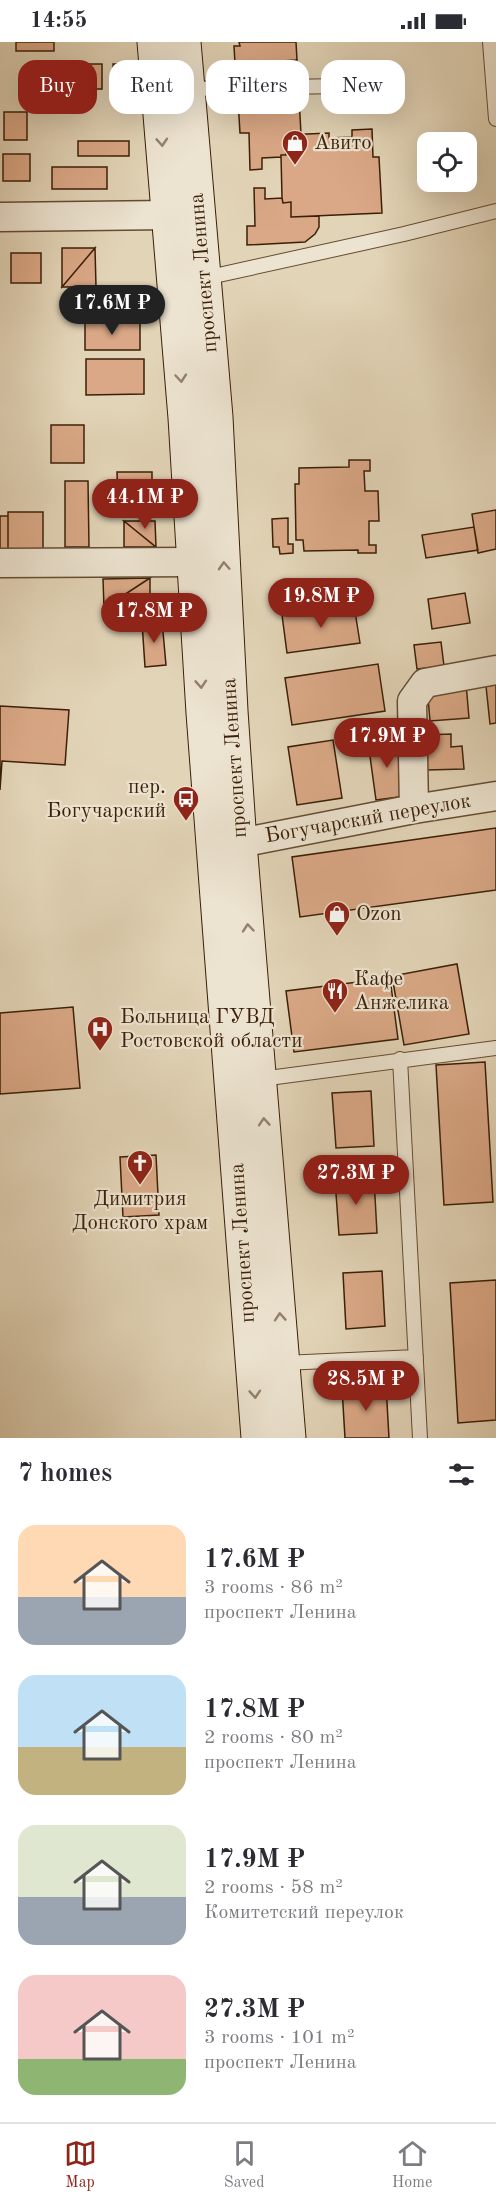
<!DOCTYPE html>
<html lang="en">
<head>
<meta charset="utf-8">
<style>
	:root { --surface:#fff; --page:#f2f2f3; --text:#2b2b33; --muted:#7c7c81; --line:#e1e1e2; --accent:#8f2418 }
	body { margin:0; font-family:"Old Standard TT",serif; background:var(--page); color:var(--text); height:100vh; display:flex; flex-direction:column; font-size:22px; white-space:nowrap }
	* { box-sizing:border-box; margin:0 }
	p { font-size:20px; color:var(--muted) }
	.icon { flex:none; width:33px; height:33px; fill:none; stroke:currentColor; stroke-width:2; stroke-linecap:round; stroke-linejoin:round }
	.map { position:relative; height:1396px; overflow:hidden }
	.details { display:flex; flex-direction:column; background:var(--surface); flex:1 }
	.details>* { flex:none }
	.top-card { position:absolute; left:18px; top:18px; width:460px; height:54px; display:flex; gap:12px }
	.fabs { position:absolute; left:417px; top:90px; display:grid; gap:12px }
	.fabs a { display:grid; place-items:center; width:60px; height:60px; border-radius:12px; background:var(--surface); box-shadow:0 6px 24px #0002; font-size:30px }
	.price { position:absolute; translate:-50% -51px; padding:0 14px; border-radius:21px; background:var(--accent); color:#fff; font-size:20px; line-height:39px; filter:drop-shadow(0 2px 3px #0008) }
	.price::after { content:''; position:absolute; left:50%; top:36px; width:18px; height:14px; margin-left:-9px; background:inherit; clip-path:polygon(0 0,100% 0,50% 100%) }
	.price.active { background:#222; color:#fff }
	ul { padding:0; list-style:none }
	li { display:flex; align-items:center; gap:18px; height:150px; padding:0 18px }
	li span { display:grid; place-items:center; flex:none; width:168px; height:120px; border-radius:18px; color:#555 }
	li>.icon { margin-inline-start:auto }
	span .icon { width:72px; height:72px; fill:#fffc; stroke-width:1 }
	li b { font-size:26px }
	h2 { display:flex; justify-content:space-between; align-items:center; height:72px; padding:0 18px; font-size:26px }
	.pill { padding:0 21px; border-radius:18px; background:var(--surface); box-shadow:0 6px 24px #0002; font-size:21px; line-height:54px }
	.pill.active { background:var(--accent); color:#fff }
	.status { display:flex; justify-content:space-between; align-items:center; height:42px; padding:0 30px; background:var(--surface); direction:ltr }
	.status svg { height:16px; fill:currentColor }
	.tab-bar { display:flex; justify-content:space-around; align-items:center; height:84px; border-top:2px solid var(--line); background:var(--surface); font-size:16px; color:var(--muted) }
	.tab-bar a { display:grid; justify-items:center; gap:3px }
	.tab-bar .active { color:var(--accent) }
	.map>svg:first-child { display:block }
</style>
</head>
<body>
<div class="status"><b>14:55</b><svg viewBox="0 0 49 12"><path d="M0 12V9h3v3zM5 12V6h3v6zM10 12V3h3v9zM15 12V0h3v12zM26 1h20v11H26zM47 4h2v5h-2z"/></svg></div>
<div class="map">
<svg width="496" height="1396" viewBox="0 0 496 1396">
	<rect width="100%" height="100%" fill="#e2d4b7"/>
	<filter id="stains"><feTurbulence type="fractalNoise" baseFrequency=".00333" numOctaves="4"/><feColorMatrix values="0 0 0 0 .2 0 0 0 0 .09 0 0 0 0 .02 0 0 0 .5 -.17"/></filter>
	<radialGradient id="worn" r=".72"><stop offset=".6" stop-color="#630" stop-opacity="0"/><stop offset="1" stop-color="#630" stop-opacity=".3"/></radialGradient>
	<path fill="#daa886" stroke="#3b1f07" stroke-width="1.5" d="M16,0H54V9H16Z
		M239,0H296L297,18L235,22L234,4H240Z
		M297,18L298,39L249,41L248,21Z
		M67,22H102V47H67Z
		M113,22H126V42H114Z
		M299,55L301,92L286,93V113H281V115L262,116V127L250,128L249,91H240L238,58Z
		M4,70H27V98H4Z
		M372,87L373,115H379L382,171L291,175V160L283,161L282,156L281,113H286V93L329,91V96L352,95V88Z
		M78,99H129V114H78Z
		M3,112H30V139H3Z
		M52,125H107V147H52Z
		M254,146H265V157L282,156L283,161L291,160V175L319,174V185L315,192L305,200L247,203V184H255Z
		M62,206H95L62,245Z
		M95,206L96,245H62Z
		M11,211H41V241H11Z
		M85,280H140V308H85Z
		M86,317H144V352L86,353Z
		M51,383H84V421H51Z
		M349,418H370V429H364L365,449H378L379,479H369V503H376V511H358V508L304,509L303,498H296L295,442H299V426L349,425Z
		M117,430H152V460H118Z
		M65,439H88L89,505H65Z
		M496,468V507L478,511L472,472Z
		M8,470H43V507H8Z
		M0,474H8V507H0Z
		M288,476V502H293V511L280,512L279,505H273L272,477Z
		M124,479L156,505H124Z
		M124,479H155L156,505Z
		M474,485L478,508L426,516L422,493Z
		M150,536L104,566L103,537Z
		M150,536V566H104Z
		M465,551L470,581L432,587L428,557Z
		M354,563L360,601L287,611L282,573Z
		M162,579L166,623L145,625L142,580Z
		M441,600L444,624L417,627L414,603Z
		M378,622L385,669L292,683L285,636Z
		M466,641L469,676L430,679L427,644Z
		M496,643V681L490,682L486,644Z
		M0,664L69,668L65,723L2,719L0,748Z
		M451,692V705L462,704L464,727L427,728L425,693Z
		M397,696L406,754L376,758L368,700Z
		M333,698L342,756L297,763L288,705Z
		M496,786V848L300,875L292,815Z
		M457,922L469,992L404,1003L392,934Z
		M390,936L398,997L294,1010L286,949Z
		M73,965L80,1046L0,1052V971Z
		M485,1020L493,1160L444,1163L436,1023Z
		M371,1049L374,1104L336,1106L332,1051Z
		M156,1113L159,1173L123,1175L120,1115Z
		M374,1136L377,1191L339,1193L335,1138Z
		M382,1229L385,1284L346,1287L343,1231Z
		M496,1238V1378L458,1381L450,1241Z
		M386,1343L389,1396H345L342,1346Z"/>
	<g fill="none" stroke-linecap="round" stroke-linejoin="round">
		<g stroke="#654c33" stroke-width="16">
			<path id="lane" d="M490,0L496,77
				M189,47L383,43
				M205,236L404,192L496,169
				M400,1017L420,1396
				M261,1037L496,1006
				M283,1321L416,1315"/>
		</g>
		<g stroke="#654c33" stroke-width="31">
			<path id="street" d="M0,175L168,173
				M0,521L193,520
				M414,767L412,659L425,641L496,628
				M240,801L414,767L496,754"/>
		</g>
		<g stroke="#3b1f07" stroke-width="35">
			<path id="secondary" d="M154,0L185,376L203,671L258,1396
				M184,0L216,375L231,669L240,801L289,1396"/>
		</g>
		<use href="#lane" stroke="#ece3d0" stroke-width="14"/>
		<use href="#street" stroke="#ece3d0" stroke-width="28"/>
		<use href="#secondary" stroke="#ece3d0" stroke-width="33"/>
	</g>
	<defs><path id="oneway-chevron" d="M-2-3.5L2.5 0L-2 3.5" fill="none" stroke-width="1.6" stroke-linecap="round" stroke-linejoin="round" transform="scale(1.5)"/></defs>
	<g stroke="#94816c">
		<use href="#oneway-chevron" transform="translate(162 100) rotate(86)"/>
		<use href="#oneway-chevron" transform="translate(181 336) rotate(85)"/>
		<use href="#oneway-chevron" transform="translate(224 524) rotate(-93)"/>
		<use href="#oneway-chevron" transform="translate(201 642) rotate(86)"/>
		<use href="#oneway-chevron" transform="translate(248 886) rotate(-95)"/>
		<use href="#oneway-chevron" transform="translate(264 1080) rotate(-94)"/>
		<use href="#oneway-chevron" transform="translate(280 1275) rotate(-94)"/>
		<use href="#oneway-chevron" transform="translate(255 1352) rotate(86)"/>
	</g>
	<defs>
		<g id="shop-pin" transform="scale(1.35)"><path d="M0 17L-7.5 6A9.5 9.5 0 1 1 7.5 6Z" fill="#8f2418" stroke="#ece3d0"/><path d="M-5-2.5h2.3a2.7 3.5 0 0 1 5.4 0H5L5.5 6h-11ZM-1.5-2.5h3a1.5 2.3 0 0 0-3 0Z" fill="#fff"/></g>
		<g id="bus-pin" transform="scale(1.35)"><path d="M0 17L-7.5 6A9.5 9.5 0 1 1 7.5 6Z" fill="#8f2418" stroke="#ece3d0"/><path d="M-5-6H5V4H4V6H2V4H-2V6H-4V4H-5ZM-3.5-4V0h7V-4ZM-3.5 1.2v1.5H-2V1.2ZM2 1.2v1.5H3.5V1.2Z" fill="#fff"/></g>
		<g id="restaurant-pin" transform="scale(1.35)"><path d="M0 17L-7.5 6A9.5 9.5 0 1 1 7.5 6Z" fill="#8f2418" stroke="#ece3d0"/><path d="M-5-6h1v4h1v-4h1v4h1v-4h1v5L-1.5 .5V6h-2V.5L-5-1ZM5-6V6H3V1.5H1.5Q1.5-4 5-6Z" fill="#fff"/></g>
		<g id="hospital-pin" transform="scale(1.35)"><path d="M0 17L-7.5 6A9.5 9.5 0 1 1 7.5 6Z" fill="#8f2418" stroke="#ece3d0"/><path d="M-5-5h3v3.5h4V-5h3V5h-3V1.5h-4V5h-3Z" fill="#fff"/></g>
		<g id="church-pin" transform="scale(1.35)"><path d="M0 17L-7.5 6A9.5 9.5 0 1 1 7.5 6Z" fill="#8f2418" stroke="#ece3d0"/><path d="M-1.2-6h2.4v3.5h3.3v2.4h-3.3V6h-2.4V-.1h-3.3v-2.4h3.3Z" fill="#fff"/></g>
	</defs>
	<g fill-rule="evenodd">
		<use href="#shop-pin" x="295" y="101"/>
		<use href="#bus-pin" x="186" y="757"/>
		<use href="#shop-pin" x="337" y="872"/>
		<use href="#restaurant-pin" x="335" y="949"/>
		<use href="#hospital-pin" x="100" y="987"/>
		<use href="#church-pin" x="140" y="1121"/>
	</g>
	<g text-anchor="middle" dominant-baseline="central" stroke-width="4.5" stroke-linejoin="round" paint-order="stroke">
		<g font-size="21" fill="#3b1f07" stroke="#ece3d0" text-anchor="start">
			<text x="314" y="101">Авито</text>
			<text x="166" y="745" text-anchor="end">пер.<tspan x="166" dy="24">Богучарский</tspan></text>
			<text x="356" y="872">Ozon</text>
			<text x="354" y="937">Кафе<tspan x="354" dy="24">Анжелика</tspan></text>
			<text x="120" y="975">Больница ГУВД<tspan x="120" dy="24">Ростовской области</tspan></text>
			<text x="140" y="1157" text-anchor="middle">Димитрия<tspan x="140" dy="24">Донского храм</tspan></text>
		</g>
		<g font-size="21" fill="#3b1f07" stroke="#ece3d0">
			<text transform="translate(204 231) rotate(-95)">проспект Ленина</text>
			<text transform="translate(235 716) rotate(-94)">проспект Ленина</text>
			<text transform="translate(368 777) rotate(-10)">Богучарский переулок</text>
			<text transform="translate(243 1201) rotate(-94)">проспект Ленина</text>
		</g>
	</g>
	<rect width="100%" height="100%" filter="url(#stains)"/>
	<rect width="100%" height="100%" fill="url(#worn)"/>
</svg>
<div class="fabs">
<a><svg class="icon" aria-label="locate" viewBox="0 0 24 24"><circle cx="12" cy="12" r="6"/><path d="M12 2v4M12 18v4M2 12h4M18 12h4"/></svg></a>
</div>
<b class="price active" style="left:112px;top:294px">17.6M ₽</b>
<b class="price" style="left:145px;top:488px">44.1M ₽</b>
<b class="price" style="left:321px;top:587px">19.8M ₽</b>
<b class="price" style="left:154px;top:602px">17.8M ₽</b>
<b class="price" style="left:387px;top:727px">17.9M ₽</b>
<b class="price" style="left:356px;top:1164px">27.3M ₽</b>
<b class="price" style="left:366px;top:1370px">28.5M ₽</b>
<div class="top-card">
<a class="pill active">Buy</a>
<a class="pill">Rent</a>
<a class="pill">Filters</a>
<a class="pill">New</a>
</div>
</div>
<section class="details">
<h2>7 homes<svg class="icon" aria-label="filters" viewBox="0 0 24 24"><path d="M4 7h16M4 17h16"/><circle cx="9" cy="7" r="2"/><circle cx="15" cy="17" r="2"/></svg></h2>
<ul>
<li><span style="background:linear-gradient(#ffd9b3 60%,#9aa5b1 0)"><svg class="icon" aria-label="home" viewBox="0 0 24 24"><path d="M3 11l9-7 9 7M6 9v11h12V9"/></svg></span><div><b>17.6M ₽</b><p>3 rooms · 86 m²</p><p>проспект Ленина</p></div></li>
<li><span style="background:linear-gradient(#bfe0f5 60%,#c2b280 0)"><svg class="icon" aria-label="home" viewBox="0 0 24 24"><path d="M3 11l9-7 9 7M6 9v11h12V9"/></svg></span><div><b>17.8M ₽</b><p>2 rooms · 80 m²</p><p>проспект Ленина</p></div></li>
<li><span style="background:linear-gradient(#dfe7d0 60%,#9aa5b1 0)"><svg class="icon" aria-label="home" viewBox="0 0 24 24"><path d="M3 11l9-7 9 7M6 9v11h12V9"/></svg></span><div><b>17.9M ₽</b><p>2 rooms · 58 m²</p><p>Комитетский переулок</p></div></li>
<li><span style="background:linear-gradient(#f6c9c9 70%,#8fb573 0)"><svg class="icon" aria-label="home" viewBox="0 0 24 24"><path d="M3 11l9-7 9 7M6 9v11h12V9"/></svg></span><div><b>27.3M ₽</b><p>3 rooms · 101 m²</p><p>проспект Ленина</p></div></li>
</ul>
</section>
<nav class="tab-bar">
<a class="active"><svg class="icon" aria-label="map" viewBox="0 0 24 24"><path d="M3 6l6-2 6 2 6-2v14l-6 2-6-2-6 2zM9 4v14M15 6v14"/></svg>Map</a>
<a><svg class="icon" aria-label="saved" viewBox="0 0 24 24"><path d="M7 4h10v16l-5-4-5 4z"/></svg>Saved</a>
<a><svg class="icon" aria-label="home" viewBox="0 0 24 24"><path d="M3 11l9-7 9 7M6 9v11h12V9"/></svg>Home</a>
</nav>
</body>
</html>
